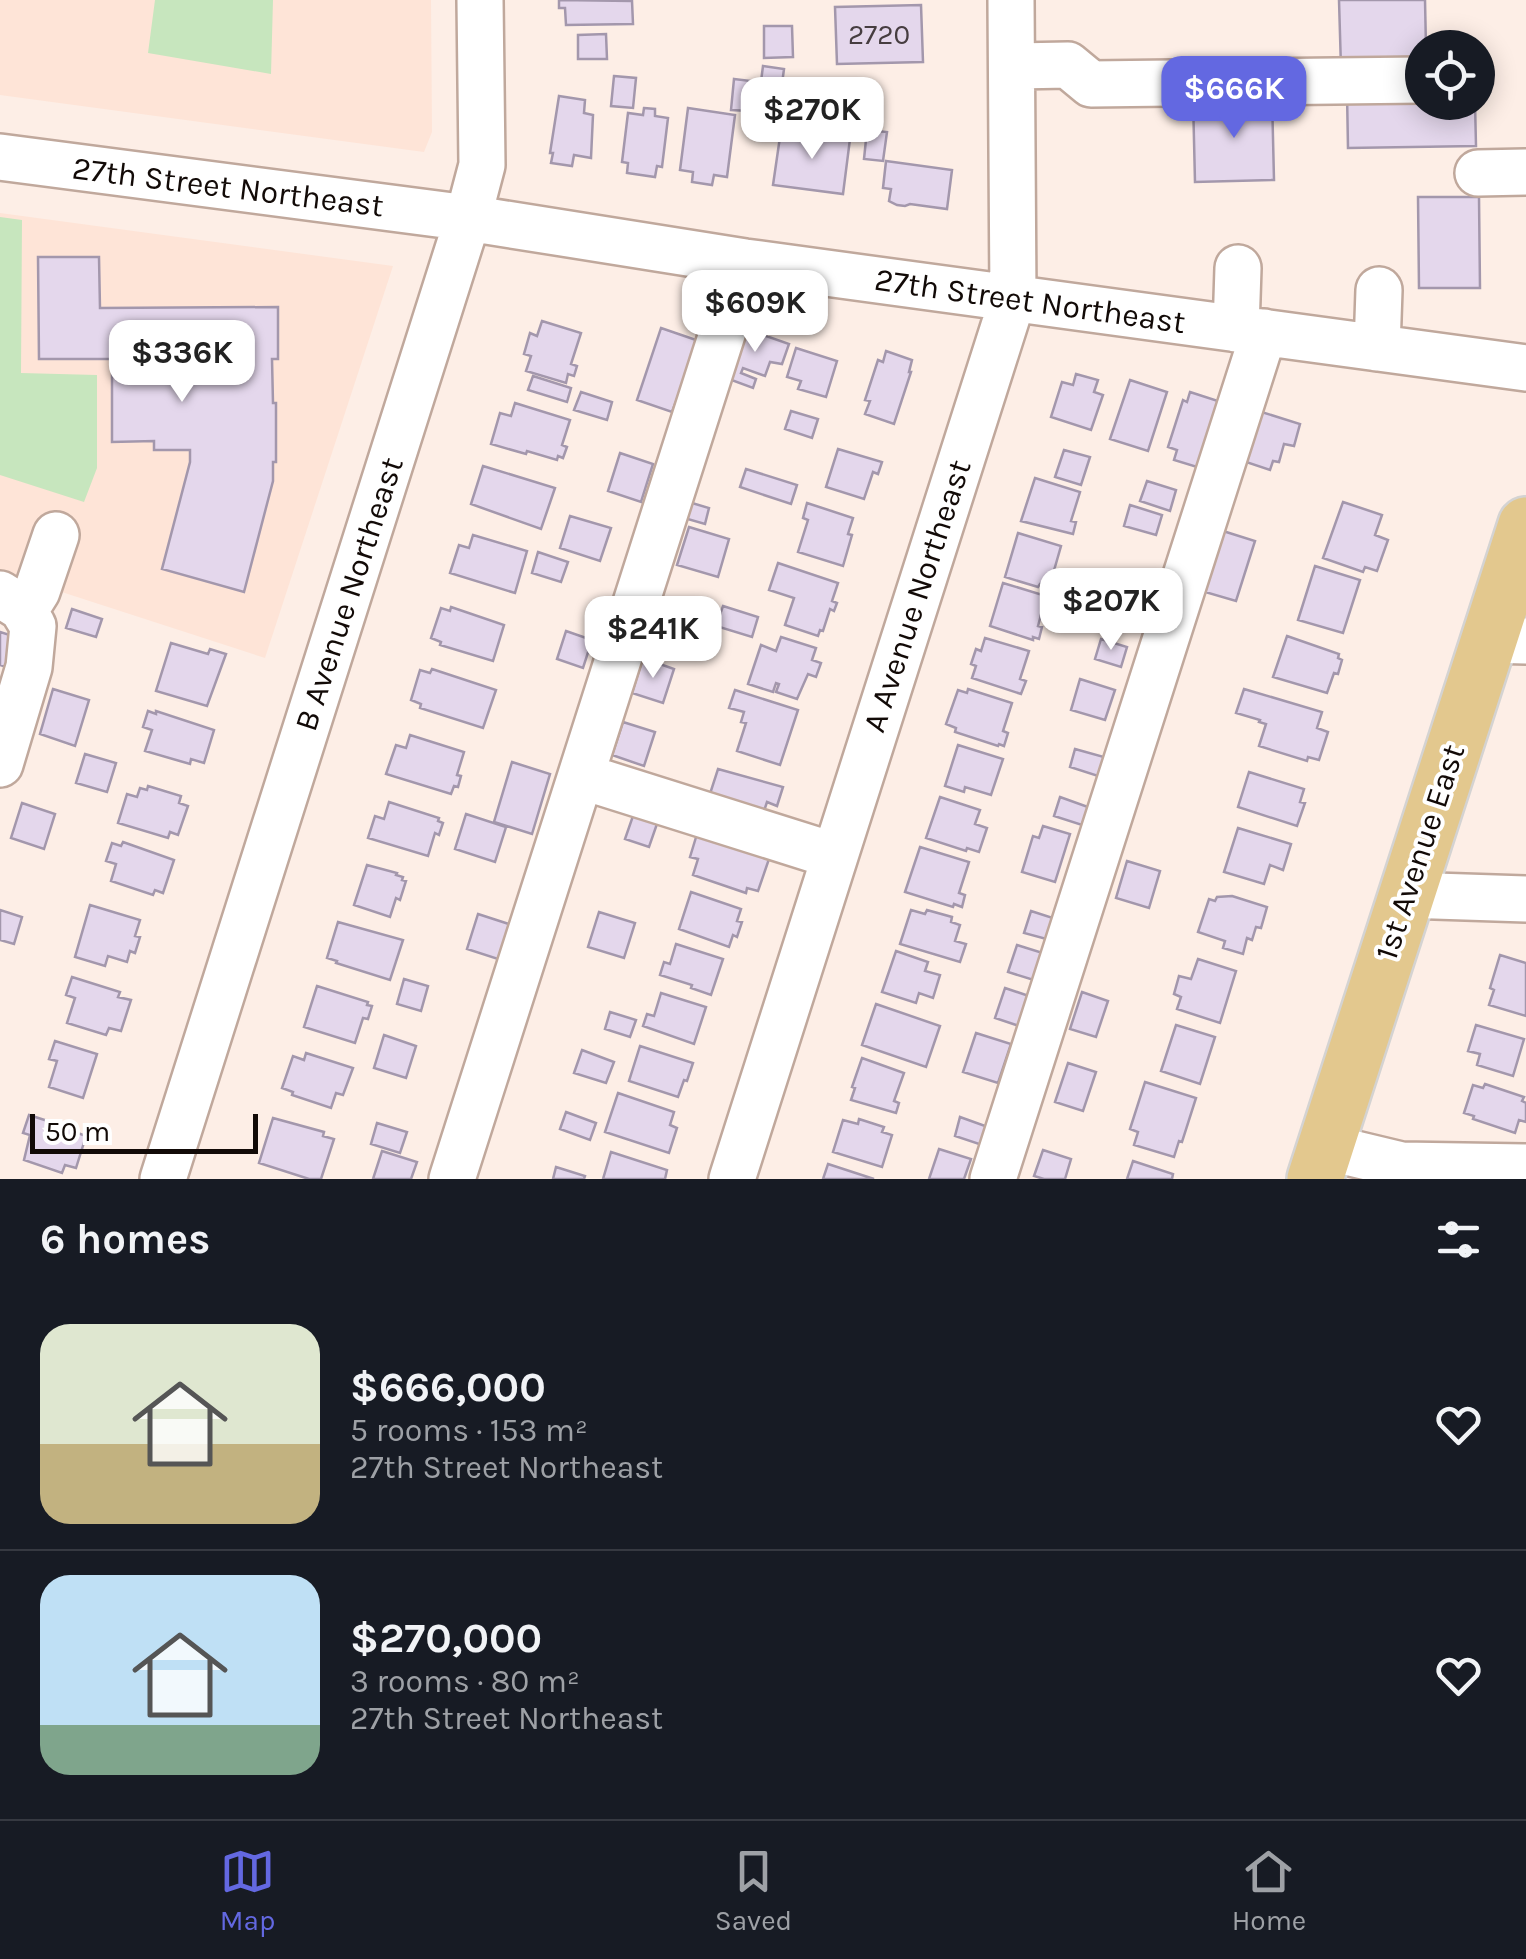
<!DOCTYPE html>
<html lang="en">
<head>
<meta charset="utf-8">
<style>
	:root { --surface:#171b24; --page:#242831; --text:#f1f3f6; --muted:#9ea1a6; --line:#363941; --accent:#6368e1 }
	body { margin:0; font-family:Karla,sans-serif; background:var(--page); color:var(--text); height:100vh; display:flex; flex-direction:column; font-size:38px; white-space:nowrap }
	* { box-sizing:border-box; margin:0 }
	p { font-size:32px; color:var(--muted) }
	.icon { flex:none; width:55px; height:55px; fill:none; stroke:currentColor; stroke-width:2; stroke-linecap:round; stroke-linejoin:round }
	.map { position:relative; height:1179px; overflow:hidden }
	.panel { display:flex; flex-direction:column; background:var(--surface); flex:1 }
	.panel>* { flex:none }
	.controls { position:absolute; left:1405px; top:30px; display:grid; gap:20px }
	.controls a { display:grid; place-items:center; width:90px; height:90px; border-radius:50%; background:var(--surface); box-shadow:0 5px 25px #0003; font-size:50px }
	.scale { position:absolute; left:30px; bottom:25px; width:228px; box-sizing:border-box; padding-left:10px; border:5px solid #120a07; border-top:0; font-size:28px; line-height:35px; white-space:nowrap; color:#120a07; -webkit-text-stroke:8px #fff; paint-order:stroke }
	.price { position:absolute; translate:-50% -85px; padding:0 22px; border-radius:20px; background:#fff; color:#222; font-size:32px; line-height:65px; filter:drop-shadow(0 2px 5px #0008) }
	.price::after { content:''; position:absolute; left:50%; top:60px; width:30px; height:22px; margin-left:-15px; background:inherit; clip-path:polygon(0 0,100% 0,50% 100%) }
	.price.active { background:var(--accent); color:#fff }
	ul { padding:0; list-style:none }
	li { display:flex; align-items:center; gap:30px; height:250px; padding:0 40px }
	li+li { border-top:2px solid var(--line) }
	li span { display:grid; place-items:center; flex:none; width:280px; height:200px; border-radius:30px; color:#555 }
	li>.icon { margin-inline-start:auto }
	span .icon { width:120px; height:120px; fill:#fffc; stroke-width:1 }
	li b { font-size:42px }
	h2 { display:flex; justify-content:space-between; align-items:center; height:120px; padding:0 40px; font-size:42px }
	.menu { display:flex; justify-content:space-around; align-items:center; height:140px; border-top:2px solid var(--line); background:var(--surface); font-size:28px; color:var(--muted) }
	.menu a { display:grid; justify-items:center; gap:5px }
	.menu .active { color:var(--accent) }
	.map>svg:first-child { display:block }
</style>
</head>
<body>
<div class="map">
<svg width="1526" height="1179" viewBox="0 0 1526 1179">
	<rect width="100%" height="100%" fill="#fdeee6"/>
	<path fill="#fee4d7" d="M0,0H431L432,132L424,152L0,95Z
		M0,213L393,266L265,658L0,572Z"/>
	<path fill="#c7e6be" d="M155,0H273L271,74L148,53Z
		M0,217L22,220L21,373L97,375V468L84,502L0,475Z"/>
	<path fill="#e4d7ec" stroke="#a397ac" stroke-width="2.5" d="M559,0L632,1L633,24L566,25L565,8H559Z
		M1339,0H1425L1426,48H1422V66L1341,68Z
		M921,5L923,62L837,64L835,7Z
		M764,26H792L793,57L764,58Z
		M606,34L607,59H578V35Z
		M763,66L784,69L780,99L759,97Z
		M614,76L636,78L633,108L611,106Z
		M734,79L751,81L749,111L731,110Z
		M1422,91V102H1475L1476,146L1348,148L1347,93Z
		M559,96L585,100L584,113L593,115L591,158L574,155L572,166L551,163L553,153H550Z
		M1272,96L1274,180L1195,182L1193,98H1218V112L1248,111L1247,97Z
		M644,108L655,109V116L668,118L662,167L657,166L655,177L627,173L628,163L622,162L628,113L643,115Z
		M688,108L735,115L727,177L714,175L712,185L692,182L693,172L680,170Z
		M781,130L850,139L843,194L773,185Z
		M867,130L887,132L883,161L864,159Z
		M886,161L952,170L947,209L910,204L905,206L897,205L889,201L891,189L883,188Z
		M1418,197H1479L1480,288H1419Z
		M38,257H99L100,308L278,307V359H272L273,403H276V462H273V481L244,592L162,569L190,462V450H154V441L112,442V359H39Z
		M542,321L581,333L571,364L577,366L574,376L568,374L566,383L526,371L531,356L524,354L530,333L537,336Z
		M661,328L699,341L672,412L637,400Z
		M740,328L753,332L754,328L767,333L766,336L789,344L782,364L770,362L765,376L743,368L741,373L756,379L753,388L726,378Z
		M796,348L837,361L826,397L798,389L801,381L787,377Z
		M886,351L912,360L909,372H911L894,424L865,414L870,401L865,400L878,360L883,362Z
		M1076,374L1098,380L1094,392L1103,395L1091,430L1051,417L1062,382L1073,385Z
		M533,376L571,388L567,402L528,390Z
		M1130,380L1167,392L1148,451L1110,439Z
		M581,392L612,402L607,420L574,410Z
		M1190,392L1218,401L1215,411L1219,412L1204,459L1200,458L1197,467L1174,460L1177,450L1168,447L1183,400L1187,402Z
		M515,403L570,420L562,445L567,447L563,458L558,456L557,460L527,451L526,454L491,444L500,413L511,416Z
		M1255,410L1300,424L1294,446L1284,444L1279,462L1273,461L1270,470L1243,461Z
		M791,411L818,419L812,438L785,429Z
		M838,449L882,462L878,474L873,472L864,499L826,487Z
		M1064,450L1090,457L1081,485L1055,477Z
		M620,453L653,464L641,502L608,491Z
		M483,466L555,488L541,529L471,504Z
		M746,469L797,485L791,504L740,487Z
		M1035,478L1080,492L1071,521L1076,522L1073,534L1021,521Z
		M1147,481L1176,490L1170,511L1140,501Z
		M682,500L709,508L705,524L677,516Z
		M1343,502L1382,515L1375,535L1388,540L1377,571L1365,567L1363,572L1323,558Z
		M807,503L853,518L848,534L852,535L843,566L798,552L808,520L803,518Z
		M1130,505L1162,515L1156,535L1124,526Z
		M570,516L611,528L600,561L560,548Z
		M689,527L729,539L718,577L677,565Z
		M1223,531L1255,541L1236,601L1205,592Z
		M1018,533L1061,546L1053,574L1059,576L1055,588L1040,584L1038,587L1005,577Z
		M473,535L527,551L515,593L450,573L459,545L469,548Z
		M538,552L568,562L561,582L532,573Z
		M778,563L838,583L832,601L837,603L834,611L830,609L823,631L820,630L818,636L785,625L794,598L769,590Z
		M1315,566L1360,580L1343,633L1298,620Z
		M1003,583L1046,596L1038,626L1042,627L1039,639L1033,637V640L990,626Z
		M723,606L758,617L752,637L716,626Z
		M451,607L504,625L493,661L440,645L441,642L431,638L441,608L450,611Z
		M72,609L102,619L96,637L66,628Z
		M566,631L592,640L583,668L557,659Z
		M0,632L19,638L9,668L0,665Z
		M1287,636L1339,654L1338,658L1342,660L1338,674L1334,673L1327,693L1273,677Z
		M781,637L816,648L812,660L821,663L816,677L808,674L797,699L776,692L779,684L776,683L773,692L748,684L761,645L776,651Z
		M985,638L1029,651L1020,679L1026,681L1021,694L972,678L976,666L971,664L976,649L981,651Z
		M1101,639L1127,647L1121,667L1095,659Z
		M171,643L208,654L210,649L226,654L207,706L156,691Z
		M643,658L674,669L663,703L632,693Z
		M432,669L496,690L483,728L420,708L421,704L411,700L420,670L430,673Z
		M1080,679L1115,690L1105,720L1071,710Z
		M53,689L89,700L75,746L40,734Z
		M968,689L1012,703L1003,731L1008,733L1004,746L999,744L998,746L955,732L956,728L946,724L958,690L967,693Z
		M1244,689L1322,712L1317,728L1328,732L1319,760L1308,757L1307,761L1259,746L1266,724L1259,722L1260,720L1236,713Z
		M735,690L798,710L780,765L737,751L746,723L741,722L744,712L729,708Z
		M148,711L156,714V711L214,730L204,763L191,759L190,764L145,751L152,730L143,727Z
		M623,722L655,732L644,766L612,755Z
		M410,735L464,752L457,775L461,776L458,787L454,786L451,794L386,774L396,745L406,748Z
		M958,745L1003,759L991,795L965,787L964,792L945,786Z
		M1075,749L1104,757L1098,776L1070,767Z
		M85,754L116,763L107,792L76,783Z
		M512,762L550,774L532,834L494,822Z
		M718,769L783,787L777,806L767,802L761,820L708,800Z
		M1249,772L1304,789L1300,802L1305,803L1297,826L1238,807Z
		M148,786L181,796L179,803L188,806L178,835L170,832L168,838L118,823L127,794L137,797L140,788L147,790Z
		M940,797L980,810L975,824L987,828L979,852L967,848L966,851L926,838Z
		M1060,797L1088,807L1082,825L1054,816Z
		M389,802L439,818L438,821L443,823L439,835L435,833L428,856L368,838L375,816L384,819Z
		M22,803L55,814L44,849L11,838Z
		M634,813L658,821L649,847L625,839Z
		M466,814L506,827L495,862L455,849Z
		M1043,826L1070,834L1055,882L1022,872L1033,836L1039,838Z
		M1238,828L1291,844L1283,870L1270,865L1264,884L1224,872Z
		M697,834L769,859L758,891L747,888L746,893L693,875L698,859L690,857Z
		M123,842L174,860L163,893L155,890L153,895L111,881L116,864L106,861L112,843L121,846Z
		M920,847L969,862L959,893L965,895L962,907L954,904L953,907L905,892Z
		M1127,861L1160,871L1149,908L1116,898Z
		M367,865L397,873L396,875L403,877L402,880L406,881L400,900L396,898L390,917L354,905Z
		M691,892L741,909L737,921L742,922L737,937L733,935L729,947L679,929Z
		M1232,896L1267,907L1261,928L1256,927L1252,940L1247,938L1243,954L1223,948L1225,941L1198,932L1209,899L1215,901L1217,897Z
		M90,905L140,920L135,936L140,937L135,953L130,951L127,962L108,956L105,966L75,957Z
		M0,910L22,917L14,944L0,940Z
		M911,910L925,914L927,910L952,917L951,922L960,925L955,941L966,944L960,962L900,944Z
		M1031,911L1056,919L1050,940L1024,933Z
		M599,912L635,923L624,958L588,947Z
		M478,914L512,925L501,960L467,949Z
		M338,922L403,940L390,980L336,963L337,961L327,958Z
		M676,944L723,959L711,995L691,988L692,985L660,975L664,962L670,964Z
		M1017,945L1046,954L1037,981L1008,972Z
		M896,951L928,962L925,971L940,975L933,998L919,993L916,1003L882,992Z
		M1500,955L1526,963V1016L1489,1005L1494,990L1490,988Z
		M1198,959L1236,971L1220,1023L1177,1009L1181,997L1174,994L1179,976L1191,979Z
		M72,977L120,992L118,997L131,1000L121,1031L109,1028L106,1035L67,1023L75,998L66,995Z
		M404,979L428,986L421,1011L397,1004Z
		M317,986L368,1002L367,1005L372,1006L368,1019L363,1018L355,1043L304,1027Z
		M1005,988L1032,997L1022,1027L995,1018Z
		M1082,992L1108,1001L1096,1037L1070,1029Z
		M661,993L706,1007L694,1044L643,1026L647,1014L654,1016Z
		M876,1004L940,1026L926,1067L862,1045Z
		M610,1012L636,1020L630,1037L605,1029Z
		M1176,1025L1215,1037L1200,1084L1161,1071Z
		M1476,1025L1524,1039L1513,1076L1477,1065L1480,1054L1468,1051Z
		M976,1033L1011,1044L998,1083L963,1072Z
		M384,1035L416,1046L406,1078L374,1068Z
		M55,1041L97,1054L83,1098L49,1087L57,1061L49,1059Z
		M640,1046L693,1063L687,1081L684,1080L678,1097L629,1081Z
		M582,1050L614,1062L606,1083L574,1073Z
		M306,1053L353,1068L343,1095L336,1093L331,1108L292,1095L293,1092L282,1088L293,1056L304,1060Z
		M862,1058L904,1073L894,1101L899,1103L896,1113L851,1100L855,1088L852,1087Z
		M1068,1063L1096,1072L1083,1111L1055,1102Z
		M1145,1082L1196,1098L1182,1142L1179,1141L1174,1157L1134,1145L1138,1132L1130,1129Z
		M1485,1084L1524,1097L1522,1101L1526,1103V1122L1519,1120L1515,1133L1473,1119L1474,1116L1464,1113L1473,1085L1483,1088Z
		M618,1093L674,1112L670,1125L677,1128L669,1153L605,1132Z
		M566,1112L596,1123L590,1140L560,1129Z
		M29,1115L76,1130L75,1132L86,1136L76,1168L65,1165L62,1173L24,1160L30,1135L23,1133Z
		M960,1117L988,1127L982,1145L955,1136Z
		M273,1118L324,1132L323,1136L334,1139L321,1179H309L259,1163Z
		M859,1119L884,1127L882,1132L892,1135L882,1167L833,1152L843,1120L858,1124Z
		M377,1123L407,1132L400,1153L371,1144Z
		M939,1149L971,1159L964,1179H929Z
		M1043,1150L1071,1159L1065,1179H1044L1034,1176Z
		M382,1151L417,1162L411,1179H373Z
		M611,1152L667,1170L665,1179H603Z
		M1133,1161L1173,1174L1172,1179H1127Z
		M828,1164L874,1179H823Z
		M556,1167L585,1176L584,1179H553Z"/>
	<g fill="none" stroke-linecap="round" stroke-linejoin="round">
		<g stroke="#c0a89c" stroke-width="50">
			<path id="minor" d="M1012,66L1068,65L1091,84L1422,80
				M0,157L468,218L745,262L1526,368
				M1478,173L1526,172
				M1236,329L1238,268
				M1377,348L1379,290
				M0,594L22,608L32,599L37,591L56,535
				M1489,640L1526,641
				M0,764L29,667L33,626L22,608
				M581,776L835,856
				M1405,895L1526,899
				M1326,1147L1401,1165L1526,1167
				M163,1179L468,218L482,165L480,0
				M452,1179L745,262
				M732,1179L1013,298L1011,0
				M993,1179L1264,332"/>
		</g>
		<g stroke="#d4d3d2" stroke-width="60">
			<path id="major" d="M1315,1179L1526,525"/>
		</g>
		<use href="#minor" stroke="#fff" stroke-width="45"/>
		<use href="#major" stroke="#e3c88e" stroke-width="55"/>
	</g>
	<g text-anchor="middle" dominant-baseline="central" stroke-width="8" stroke-linejoin="round" paint-order="stroke">
		<g font-size="28" fill="#463d40">
			<text x="879" y="34">2720</text>
		</g>
		<g font-size="32" fill="#120a07" stroke="#fff">
			<text transform="translate(228 187) rotate(7)">27th Street Northeast</text>
			<text transform="translate(1030 301) rotate(8)">27th Street Northeast</text>
			<text transform="translate(349 594) rotate(-72)">B Avenue Northeast</text>
			<text transform="translate(917 596) rotate(-72)">A Avenue Northeast</text>
			<text transform="translate(1420 852) rotate(-72)">1st Avenue East</text>
		</g>
	</g>
</svg>
<div class="controls">
<a><svg class="icon" aria-label="locate" viewBox="0 0 24 24"><circle cx="12" cy="12" r="6"/><path d="M12 2v4M12 18v4M2 12h4M18 12h4"/></svg></a>
</div>
<div class="scale">50 m</div>
<b class="price active" style="left:1234px;top:141px">$666K</b>
<b class="price" style="left:812px;top:162px">$270K</b>
<b class="price" style="left:755px;top:355px">$609K</b>
<b class="price" style="left:182px;top:405px">$336K</b>
<b class="price" style="left:1111px;top:653px">$207K</b>
<b class="price" style="left:653px;top:681px">$241K</b>
</div>
<section class="panel">
<h2>6 homes<svg class="icon" aria-label="filters" viewBox="0 0 24 24"><path d="M4 7h16M4 17h16"/><circle cx="9" cy="7" r="2"/><circle cx="15" cy="17" r="2"/></svg></h2>
<ul>
<li><span style="background:linear-gradient(#dfe7d0 60%,#c2b280 0)"><svg class="icon" aria-label="home" viewBox="0 0 24 24"><path d="M3 11l9-7 9 7M6 9v11h12V9"/></svg></span><div><b>$666,000</b><p>5 rooms · 153 m²</p><p>27th Street Northeast</p></div><svg class="icon" aria-label="heart" viewBox="0 0 24 24"><path d="M12 20l-8-8c-3-5 5-10 8-4 3-6 11-1 8 4z"/></svg></li>
<li><span style="background:linear-gradient(#bfe0f5 75%,#7fa58c 0)"><svg class="icon" aria-label="home" viewBox="0 0 24 24"><path d="M3 11l9-7 9 7M6 9v11h12V9"/></svg></span><div><b>$270,000</b><p>3 rooms · 80 m²</p><p>27th Street Northeast</p></div><svg class="icon" aria-label="heart" viewBox="0 0 24 24"><path d="M12 20l-8-8c-3-5 5-10 8-4 3-6 11-1 8 4z"/></svg></li>
</ul>
</section>
<nav class="menu">
<a class="active"><svg class="icon" aria-label="map" viewBox="0 0 24 24"><path d="M3 6l6-2 6 2 6-2v14l-6 2-6-2-6 2zM9 4v14M15 6v14"/></svg>Map</a>
<a><svg class="icon" aria-label="saved" viewBox="0 0 24 24"><path d="M7 4h10v16l-5-4-5 4z"/></svg>Saved</a>
<a><svg class="icon" aria-label="home" viewBox="0 0 24 24"><path d="M3 11l9-7 9 7M6 9v11h12V9"/></svg>Home</a>
</nav>
</body>
</html>
